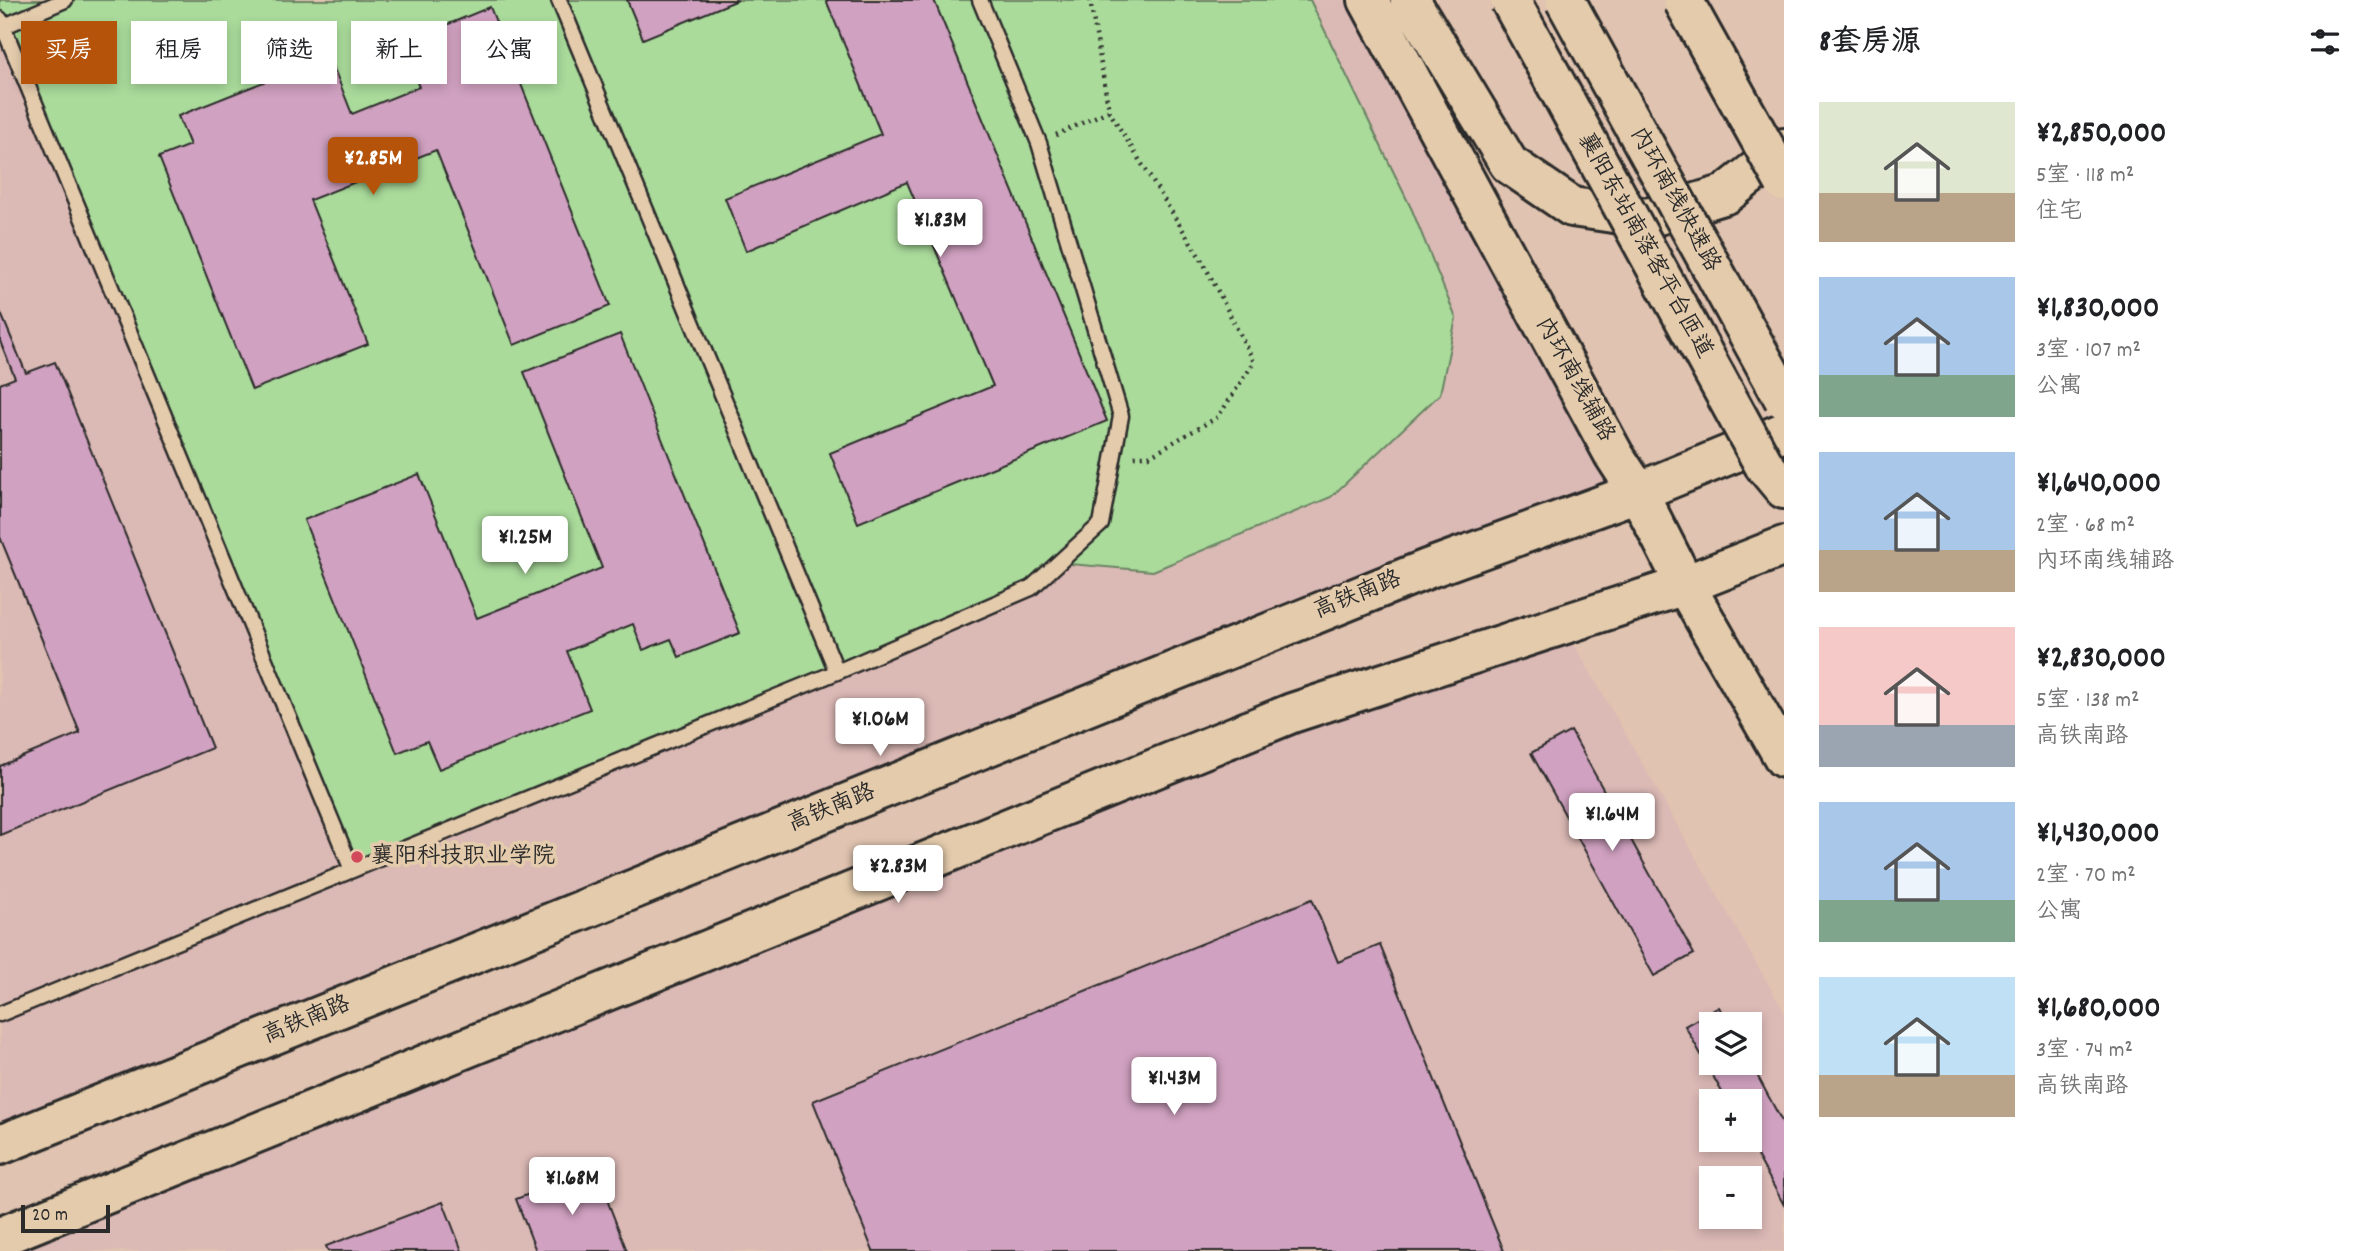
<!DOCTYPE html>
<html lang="zh">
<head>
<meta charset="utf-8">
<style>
	:root { --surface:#fff; --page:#f2f2f2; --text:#202124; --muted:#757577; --accent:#b45309 }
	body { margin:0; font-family:Dekko,"LXGW WenKai TC",sans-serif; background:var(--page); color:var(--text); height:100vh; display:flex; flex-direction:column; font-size:26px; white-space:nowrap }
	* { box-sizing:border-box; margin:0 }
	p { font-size:23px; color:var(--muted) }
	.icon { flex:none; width:38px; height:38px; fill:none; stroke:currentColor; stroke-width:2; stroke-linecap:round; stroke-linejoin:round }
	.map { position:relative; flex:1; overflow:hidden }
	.panel { display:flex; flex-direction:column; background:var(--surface); width:595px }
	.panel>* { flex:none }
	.top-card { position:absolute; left:21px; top:21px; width:665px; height:63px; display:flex; gap:14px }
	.fabs { position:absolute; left:1699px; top:1012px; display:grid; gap:14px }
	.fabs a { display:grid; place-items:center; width:63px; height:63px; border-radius:0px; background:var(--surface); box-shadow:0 4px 10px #0003; font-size:35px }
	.scale { position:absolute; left:21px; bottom:18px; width:89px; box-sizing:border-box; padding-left:7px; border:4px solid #2b2b2b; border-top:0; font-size:19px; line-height:24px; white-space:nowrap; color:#2b2b2b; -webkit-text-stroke:5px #e4cbac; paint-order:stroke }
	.price { position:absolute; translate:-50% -60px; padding:0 16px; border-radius:7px; background:#fff; color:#222; font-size:23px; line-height:46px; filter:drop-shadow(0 2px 4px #0008) }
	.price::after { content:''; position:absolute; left:50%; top:42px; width:21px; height:16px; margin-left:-10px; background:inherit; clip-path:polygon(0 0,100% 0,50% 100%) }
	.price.on { background:var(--accent); color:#fff }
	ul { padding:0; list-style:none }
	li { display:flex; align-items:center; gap:21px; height:175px; padding:0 35px }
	li span { display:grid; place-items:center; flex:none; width:196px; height:140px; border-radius:0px; color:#555 }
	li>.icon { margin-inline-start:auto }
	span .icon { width:84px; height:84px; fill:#fffc; stroke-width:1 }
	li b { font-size:30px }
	h2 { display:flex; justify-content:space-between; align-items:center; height:84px; padding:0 35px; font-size:30px }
	.pill { padding:0 24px; border-radius:0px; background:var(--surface); box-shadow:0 4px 10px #0003; font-size:24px; line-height:63px }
	.pill.on { background:var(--accent); color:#fff }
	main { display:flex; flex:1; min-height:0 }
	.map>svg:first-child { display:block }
</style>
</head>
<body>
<main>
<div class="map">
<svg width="1784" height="1251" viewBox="0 0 1784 1251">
	<rect width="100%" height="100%" fill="#e0c3b0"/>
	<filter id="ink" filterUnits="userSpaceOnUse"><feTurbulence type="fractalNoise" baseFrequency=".0143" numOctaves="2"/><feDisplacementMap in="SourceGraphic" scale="14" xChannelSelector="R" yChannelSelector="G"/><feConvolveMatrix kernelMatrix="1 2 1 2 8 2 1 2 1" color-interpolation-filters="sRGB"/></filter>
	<g filter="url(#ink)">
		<path fill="#dbb9b5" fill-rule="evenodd" d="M0,0H1368L1638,492L0,1145Z
			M1563,625L1784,1012V1251H0ZM1712,1024H1750V1062H1712ZM1712,1101H1750V1139H1712ZM1712,1178H1750V1216H1712Z"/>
		<path fill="#aadb9b" stroke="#6a8363" stroke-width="2" d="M0,0H1310L1412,210L1456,318L1440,394L1331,497L1153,571L1058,563L1031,588L352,870L0,28Z"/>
		<path fill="#d0a1c0" stroke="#2b2b2b" stroke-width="2" d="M627,0H738L643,39Z
			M826,0H934L1107,421L858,523L830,453L993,386L907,182L746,251L725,198L881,134Z
			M490,7L610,306L514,345L436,150L310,200L368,344L252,390L159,157L190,145L178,116L329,56L352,114L419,87L408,61L437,50L429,32Z
			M0,311L26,373L55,362L212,748L0,835V766L80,733L0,537V384L15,378L0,341Z
			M620,334L740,633L679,657L671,639L643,650L633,624L567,651L590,709L439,769L427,741L397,753L304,520L419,474L477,618L602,568L524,372Z
			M1571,731L1694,954L1654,976L1531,753Z
			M1312,899L1338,962L1380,945L1504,1251H873L813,1101Z
			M1719,1007L1728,1024H1712V1062H1750L1784,1125V1205L1748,1139H1750V1101H1727L1685,1026Z
			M595,1169L627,1251H536L516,1199Z
			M443,1202L462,1251H328L326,1246Z"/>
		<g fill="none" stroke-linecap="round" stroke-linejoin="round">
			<g stroke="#2b2b2b" stroke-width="19">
				<path id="service" d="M0,19L352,870
					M0,28L65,0
					M837,672L1031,588L1101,524L1121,416L1039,143L980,0
					M0,1014L837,672L559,0"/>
			</g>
			<g stroke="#2b2b2b" stroke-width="44">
				<path id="secondary" d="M0,1145L1427,569L1638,492L1784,432
					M0,1237L1292,713L1685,585L1784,546"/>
			</g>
			<g stroke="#2b2b2b" stroke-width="44">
				<path id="primary" d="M1368,0L1614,455L1638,492L1685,585L1784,758
					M1410,0L1509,164L1572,207L1648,218L1726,194L1784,148"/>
			</g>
			<g stroke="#2b2b2b" stroke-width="44">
				<path id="trunk" d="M1764,465L1784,489"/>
			</g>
			<path stroke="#2b2b2b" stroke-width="4.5" stroke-dasharray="2 5" stroke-linecap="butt" d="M1090,0L1109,111L1204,264L1254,362L1218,417L1149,456H1134
				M1056,135L1108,111"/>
			<use href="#service" stroke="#e4cbac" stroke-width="14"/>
			<use href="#secondary" stroke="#e4cbac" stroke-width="38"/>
			<use href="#primary" stroke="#e4cbac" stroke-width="38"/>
			<use href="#trunk" stroke="#e4cbac" stroke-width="38"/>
			<g stroke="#2b2b2b" stroke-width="44" stroke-linecap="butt">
				<path id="trunk-bridge" d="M1510,0L1764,465
					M1565,0L1784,399
					M1683,0L1784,182"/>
			</g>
			<use href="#trunk-bridge" stroke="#e4cbac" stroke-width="38"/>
		</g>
	</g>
	<circle fill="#d1495b" stroke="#e4cbac" stroke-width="2.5" cx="357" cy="857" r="7"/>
	<g text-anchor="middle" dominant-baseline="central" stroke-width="7" stroke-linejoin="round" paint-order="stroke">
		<g font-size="23" fill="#2b2b2b" stroke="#e4cbac">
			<text transform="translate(1674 200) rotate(61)">内环南线快速路</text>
			<text transform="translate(1644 246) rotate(61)">襄阳东站南落客平台匝道</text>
			<text transform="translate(1574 380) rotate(61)">内环南线辅路</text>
			<text transform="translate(1358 596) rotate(-22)">高铁南路</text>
			<text transform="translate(832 809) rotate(-22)">高铁南路</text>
			<text transform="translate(307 1021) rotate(-22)">高铁南路</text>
		</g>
		<g font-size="23" fill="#2b2b2b" stroke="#e4cbac" text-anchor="start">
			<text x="371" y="857">襄阳科技职业学院</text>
		</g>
	</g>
</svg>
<div class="fabs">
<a><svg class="icon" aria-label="layers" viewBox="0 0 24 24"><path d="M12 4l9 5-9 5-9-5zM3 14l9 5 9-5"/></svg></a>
<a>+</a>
<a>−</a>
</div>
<div class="scale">20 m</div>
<b class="price on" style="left:373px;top:197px">¥2.85M</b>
<b class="price" style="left:940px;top:259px">¥1.83M</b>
<b class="price" style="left:525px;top:576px">¥1.25M</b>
<b class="price" style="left:880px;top:758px">¥1.06M</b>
<b class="price" style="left:1612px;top:853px">¥1.64M</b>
<b class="price" style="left:898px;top:905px">¥2.83M</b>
<b class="price" style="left:1174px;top:1117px">¥1.43M</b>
<b class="price" style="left:572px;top:1217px">¥1.68M</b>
<div class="top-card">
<a class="pill on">买房</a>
<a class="pill">租房</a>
<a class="pill">筛选</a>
<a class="pill">新上</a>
<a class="pill">公寓</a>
</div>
</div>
<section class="panel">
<h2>8套房源<svg class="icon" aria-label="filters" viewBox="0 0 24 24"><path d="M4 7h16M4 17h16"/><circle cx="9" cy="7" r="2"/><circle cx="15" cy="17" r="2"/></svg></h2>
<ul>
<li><span style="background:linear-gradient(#dfe7d0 65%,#b9a48a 0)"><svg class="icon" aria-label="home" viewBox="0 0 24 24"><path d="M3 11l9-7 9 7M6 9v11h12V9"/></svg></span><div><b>¥2,850,000</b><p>5室 · 118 m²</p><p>住宅</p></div></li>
<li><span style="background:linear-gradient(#a9c7e8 70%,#7fa58c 0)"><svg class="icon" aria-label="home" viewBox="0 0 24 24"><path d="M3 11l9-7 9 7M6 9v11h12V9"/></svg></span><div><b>¥1,830,000</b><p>3室 · 107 m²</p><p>公寓</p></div></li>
<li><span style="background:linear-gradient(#a9c7e8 70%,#b9a48a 0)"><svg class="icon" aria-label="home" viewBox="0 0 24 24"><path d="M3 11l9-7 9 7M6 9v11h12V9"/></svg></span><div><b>¥1,640,000</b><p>2室 · 68 m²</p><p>内环南线辅路</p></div></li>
<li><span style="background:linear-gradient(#f6c9c9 70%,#9aa5b1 0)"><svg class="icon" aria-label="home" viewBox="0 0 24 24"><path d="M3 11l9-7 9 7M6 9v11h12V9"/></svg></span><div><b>¥2,830,000</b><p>5室 · 138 m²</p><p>高铁南路</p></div></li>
<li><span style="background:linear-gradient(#a9c7e8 70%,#7fa58c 0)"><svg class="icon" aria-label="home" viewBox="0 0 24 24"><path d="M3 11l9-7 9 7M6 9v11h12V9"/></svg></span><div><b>¥1,430,000</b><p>2室 · 70 m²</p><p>公寓</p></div></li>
<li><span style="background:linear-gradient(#bfe0f5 70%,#b9a48a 0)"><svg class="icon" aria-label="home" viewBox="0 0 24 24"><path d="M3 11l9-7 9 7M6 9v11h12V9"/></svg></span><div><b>¥1,680,000</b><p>3室 · 74 m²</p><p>高铁南路</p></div></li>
</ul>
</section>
</main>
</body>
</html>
